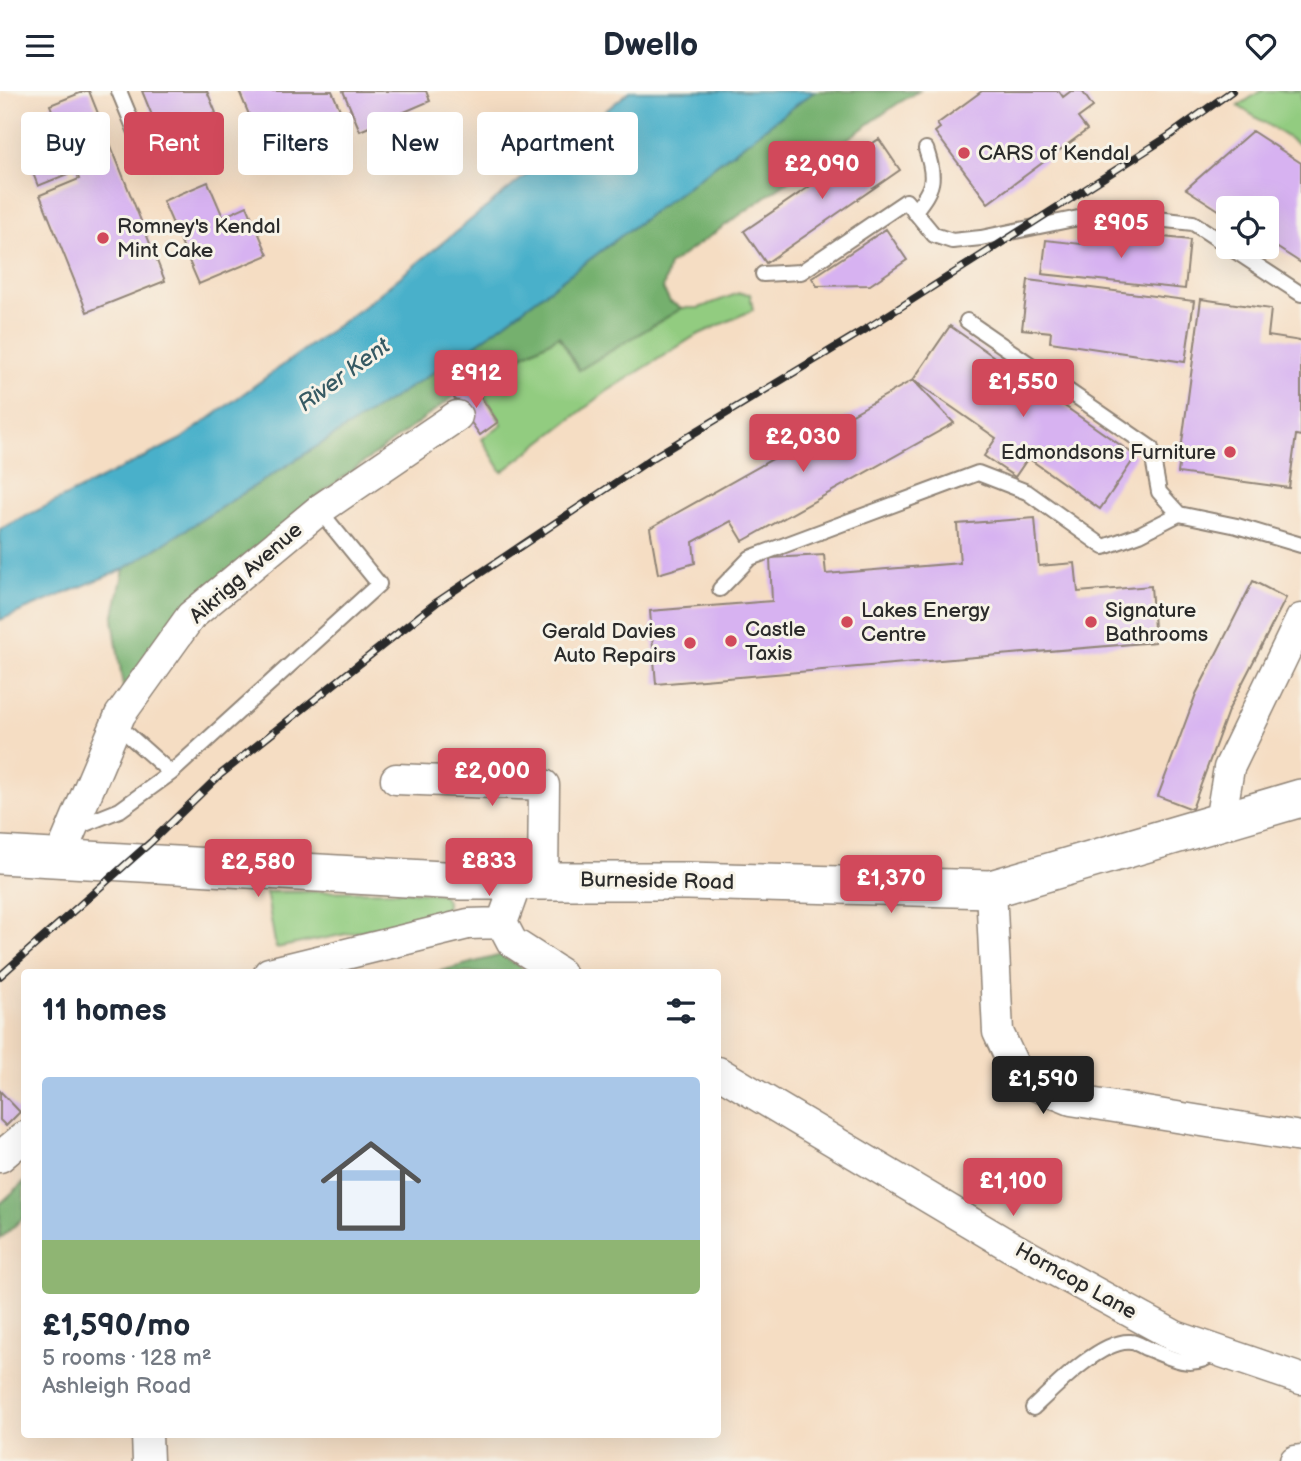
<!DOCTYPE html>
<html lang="en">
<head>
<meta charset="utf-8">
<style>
	:root { --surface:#fff; --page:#f6f6f7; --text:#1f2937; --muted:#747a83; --accent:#d1495b }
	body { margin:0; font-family:"Balsamiq Sans",sans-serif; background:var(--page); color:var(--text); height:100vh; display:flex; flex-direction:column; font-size:26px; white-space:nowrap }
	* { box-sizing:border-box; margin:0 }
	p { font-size:23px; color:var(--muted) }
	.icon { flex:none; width:38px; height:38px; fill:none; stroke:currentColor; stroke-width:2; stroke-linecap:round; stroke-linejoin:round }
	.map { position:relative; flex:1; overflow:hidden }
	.sheet { position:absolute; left:21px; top:878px; width:700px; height:469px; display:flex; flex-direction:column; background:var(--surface); border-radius:7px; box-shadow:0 7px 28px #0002 }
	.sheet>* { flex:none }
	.guide { position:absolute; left:21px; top:21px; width:700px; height:63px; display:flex; gap:14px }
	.tools { position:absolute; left:1216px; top:105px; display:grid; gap:14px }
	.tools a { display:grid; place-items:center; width:63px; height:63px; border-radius:7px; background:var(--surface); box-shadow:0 7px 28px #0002; font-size:35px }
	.price { position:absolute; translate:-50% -60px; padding:0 16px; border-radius:7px; background:var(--accent); color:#fff; font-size:23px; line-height:46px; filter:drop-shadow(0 2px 4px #0008) }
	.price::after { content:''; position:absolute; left:50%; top:42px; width:21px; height:16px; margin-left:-10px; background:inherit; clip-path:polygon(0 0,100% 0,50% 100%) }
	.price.active { background:#222; color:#fff }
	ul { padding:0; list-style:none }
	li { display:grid; align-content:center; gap:14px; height:371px; padding:0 21px }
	li span { display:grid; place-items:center; height:217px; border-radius:7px; color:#555 }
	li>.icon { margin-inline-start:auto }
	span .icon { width:126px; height:126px; fill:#fffc; stroke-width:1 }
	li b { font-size:30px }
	h2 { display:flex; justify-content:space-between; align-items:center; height:84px; padding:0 21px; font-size:30px }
	.pill { padding:0 24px; border-radius:7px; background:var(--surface); box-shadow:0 7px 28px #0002; font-size:24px; line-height:63px }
	.pill.active { background:var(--accent); color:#fff }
	header { display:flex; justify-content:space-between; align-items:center; height:91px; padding:0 21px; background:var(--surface); font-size:32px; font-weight:700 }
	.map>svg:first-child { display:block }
</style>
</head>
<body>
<header><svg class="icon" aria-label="menu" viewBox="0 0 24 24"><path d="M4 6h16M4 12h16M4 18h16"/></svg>Dwello<svg class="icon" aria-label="heart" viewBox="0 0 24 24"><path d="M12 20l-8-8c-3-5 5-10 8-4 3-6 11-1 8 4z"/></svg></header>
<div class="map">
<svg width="1301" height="1370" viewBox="0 0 1301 1370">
	<rect width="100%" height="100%" fill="#f7f3e8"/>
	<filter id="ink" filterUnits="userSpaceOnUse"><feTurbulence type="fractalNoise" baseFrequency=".0143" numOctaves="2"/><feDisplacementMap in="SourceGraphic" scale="14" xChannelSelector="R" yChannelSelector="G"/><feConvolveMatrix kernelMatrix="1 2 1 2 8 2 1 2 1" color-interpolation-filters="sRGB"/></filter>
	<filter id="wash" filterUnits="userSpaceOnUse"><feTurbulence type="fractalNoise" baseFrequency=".00686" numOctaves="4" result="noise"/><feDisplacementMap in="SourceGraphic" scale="28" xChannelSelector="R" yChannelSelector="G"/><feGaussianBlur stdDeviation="1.57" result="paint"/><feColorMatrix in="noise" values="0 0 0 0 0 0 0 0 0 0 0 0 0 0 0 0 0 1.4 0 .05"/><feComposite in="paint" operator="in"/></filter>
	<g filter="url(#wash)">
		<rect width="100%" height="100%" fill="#f5ddc3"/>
		<path fill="#92cc80" stroke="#5e7c56" stroke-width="2" d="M1261,0H1301V55L1238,15Z
			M739,202L750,203L753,219L695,245L606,301L502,381L482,348L502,333L475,290L559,245L579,279L682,217H699Z
			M407,800L442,803L447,811L446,823L276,857L266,801Z"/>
		<path fill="#75b06e" stroke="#506e4c" stroke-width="2" d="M815,0H919L897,13L669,174L663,198L670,211L682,217L579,279L559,245L475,290L311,410L124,602L113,528L124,478L467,260Z
			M501,864L530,882H433Z
			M24,1091V1126L0,1148V1113Z"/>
		<path fill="#4ab0ca" stroke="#3a6e7a" stroke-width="2" d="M630,0H815L467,260L124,478L0,529V438L181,348L363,216Z"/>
		<g id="blocks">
			<path fill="#d7b2f1" d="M85,0H89L165,190L87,221L40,104L79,88L50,14Z
				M142,0H207L216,22L160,44Z
				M239,0H332L351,44L272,78Z
				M343,0H426L430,10L360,40Z
				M982,0H1059L1063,6L1071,0H1082L1093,16L1078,27L1087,39L988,112L935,41L940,37L937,33Z
				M40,23L57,68L63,65L70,82L38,95L29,72L39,68L24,29Z
				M1252,40L1301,72V172L1267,150V117H1228V125L1186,98Z
				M879,48L900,79L766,172L744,140Z
				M208,91L223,126L247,115L268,164L199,193L163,110Z
				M886,138L907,169L870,194L817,195L812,187Z
				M1119,141L1190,149L1185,198L1042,183L1046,149L1081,153L1082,144L1118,148Z
				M1028,189L1194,210L1185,271L1050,251L1051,241L1022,238Z
				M1201,208L1271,218L1268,245L1301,250V345L1296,344L1289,397L1178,382Z
				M950,235L1136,365L1100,418L1028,367L1015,386L984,365L996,347L913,289Z
				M913,289L954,332L743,450L731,430L693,451L695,472L658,483L650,437Z
				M473,294L498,331L480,344L454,307Z
				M1035,427L1039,475L1075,472L1078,501L1151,495L1155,551L656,593L650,520L772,510L770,467L824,464L826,483L960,472L957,433Z
				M1253,490L1286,507L1228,620L1192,718L1158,705L1196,603Z
				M0,1000L20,1021L6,1035L0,1029Z"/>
		</g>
	</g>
	<g filter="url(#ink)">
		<use href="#blocks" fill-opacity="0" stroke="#908477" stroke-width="2"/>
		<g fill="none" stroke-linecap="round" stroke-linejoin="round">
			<g stroke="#908477" stroke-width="18">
				<path id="service" d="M119,0L147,68
					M914,121C934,96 936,88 926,58
					M1229,156L1301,203
					M763,183L801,181L906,110L934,144L952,150L981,147L1103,122L1193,132L1228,155
					M967,230L1151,357L1159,401L1179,423L1237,435L1301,454
					M720,498L750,467L978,382L1027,401L1104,456L1140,443L1179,423
					M116,633L171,682
					M75,737L120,719L171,682L379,493L319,419
					M1033,1317C1053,1298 1101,1248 1131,1251C1135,1251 1142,1255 1146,1257C1172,1267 1192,1281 1217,1260"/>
			</g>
			<g stroke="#908477" stroke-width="33">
				<path id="minor" d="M396,688L544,694L543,790
					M1220,731L1229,677L1301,528
					M59,768L120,624L191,525L319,419L457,325
					M991,798L998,941L1020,988L1071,1009L1301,1046
					M502,832L512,851L560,882
					M269,882L468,833L502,832L517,790
					M718,981L1010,1155L1175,1245L1301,1288
					M0,1066L24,1046
					M147,1344L148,1370
					M1295,1370L1301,1369"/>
			</g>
			<g stroke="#908477" stroke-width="40">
				<path id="tertiary" d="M0,764L460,790H688L991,798L1301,707"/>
			</g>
			<use href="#service" stroke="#fff" stroke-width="14"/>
			<use href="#minor" stroke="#fff" stroke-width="30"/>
			<use href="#tertiary" stroke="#fff" stroke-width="37"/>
			<g stroke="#2b2b2b" stroke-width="8">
				<path id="rail" d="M0,885L151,751L221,683L437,511L654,366L866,238L1169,45L1232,0"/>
			</g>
			<use href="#rail" stroke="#f7f3e8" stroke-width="5" stroke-dasharray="16" stroke-linecap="butt"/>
		</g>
	</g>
	<g fill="#d1495b" stroke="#f7f3e8" stroke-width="2.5">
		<circle cx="964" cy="62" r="7"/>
		<circle cx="103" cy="147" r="7"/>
		<circle cx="1230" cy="361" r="7"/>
		<circle cx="847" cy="531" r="7"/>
		<circle cx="1091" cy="531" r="7"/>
		<circle cx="731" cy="550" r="7"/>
		<circle cx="690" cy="552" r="7"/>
	</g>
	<g text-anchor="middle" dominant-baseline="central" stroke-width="6" stroke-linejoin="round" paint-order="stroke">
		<g font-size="21" fill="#2b2b2b" stroke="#f7f3e8" text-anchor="start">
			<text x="978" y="62">CARS of Kendal</text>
			<text x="117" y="135">Romney's Kendal<tspan x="117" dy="24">Mint Cake</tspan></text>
			<text x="1216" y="361" text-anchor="end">Edmondsons Furniture</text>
			<text x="861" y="519">Lakes Energy<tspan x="861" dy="24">Centre</tspan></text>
			<text x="1105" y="519">Signature<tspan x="1105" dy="24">Bathrooms</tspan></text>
			<text x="745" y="538">Castle<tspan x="745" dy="24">Taxis</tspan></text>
			<text x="676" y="540" text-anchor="end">Gerald Davies<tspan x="676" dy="24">Auto Repairs</tspan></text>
		</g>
		<g font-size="21" fill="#2b2b2b" stroke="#f7f3e8">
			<text transform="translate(246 482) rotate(-41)">Aikrigg Avenue</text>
			<text transform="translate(657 790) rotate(1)">Burneside Road</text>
			<text transform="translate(1076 1190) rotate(29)">Horncop Lane</text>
		</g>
		<g font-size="23" font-style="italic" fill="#365a63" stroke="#f7f3e8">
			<text transform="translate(344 284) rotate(-36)">River Kent</text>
		</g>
	</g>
</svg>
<div class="tools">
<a><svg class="icon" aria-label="locate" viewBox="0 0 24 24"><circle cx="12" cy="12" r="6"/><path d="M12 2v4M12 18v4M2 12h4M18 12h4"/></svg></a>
</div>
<b class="price" style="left:822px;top:110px">£2,090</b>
<b class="price" style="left:1121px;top:169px">£905</b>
<b class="price" style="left:476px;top:319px">£912</b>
<b class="price" style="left:1023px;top:328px">£1,550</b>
<b class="price" style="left:803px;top:383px">£2,030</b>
<b class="price" style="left:492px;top:717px">£2,000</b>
<b class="price" style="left:489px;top:807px">£833</b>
<b class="price" style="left:258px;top:808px">£2,580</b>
<b class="price" style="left:891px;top:824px">£1,370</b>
<b class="price active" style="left:1043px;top:1025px">£1,590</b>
<b class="price" style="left:1013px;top:1127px">£1,100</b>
<div class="guide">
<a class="pill">Buy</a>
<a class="pill active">Rent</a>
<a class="pill">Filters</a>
<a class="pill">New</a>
<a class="pill">Apartment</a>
</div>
<section class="sheet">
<h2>11 homes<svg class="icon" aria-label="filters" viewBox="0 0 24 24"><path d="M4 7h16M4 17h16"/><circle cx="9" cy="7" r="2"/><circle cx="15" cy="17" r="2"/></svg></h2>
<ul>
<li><span style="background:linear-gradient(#a9c7e8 75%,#8fb573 0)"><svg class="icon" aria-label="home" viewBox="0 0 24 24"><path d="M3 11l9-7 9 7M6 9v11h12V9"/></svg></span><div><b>£1,590/mo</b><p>5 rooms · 128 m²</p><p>Ashleigh Road</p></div></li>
</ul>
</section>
</div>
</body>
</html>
